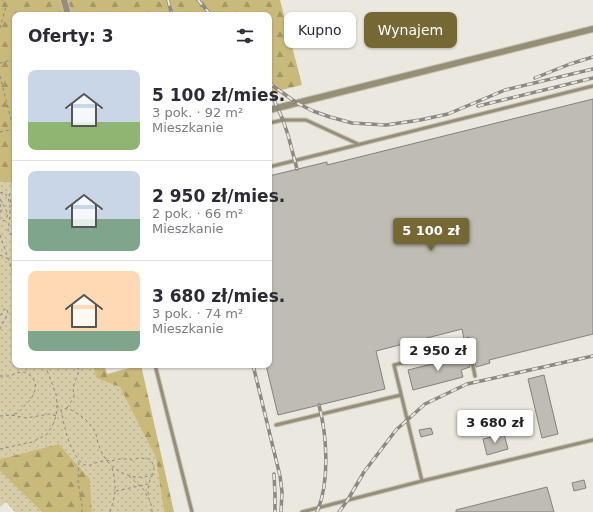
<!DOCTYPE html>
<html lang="pl">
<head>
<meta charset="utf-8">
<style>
	:root { --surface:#fff; --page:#f7f7f7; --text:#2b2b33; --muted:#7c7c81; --line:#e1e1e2; --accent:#756835 }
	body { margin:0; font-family:"DejaVu Sans",sans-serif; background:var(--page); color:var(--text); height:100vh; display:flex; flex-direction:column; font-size:15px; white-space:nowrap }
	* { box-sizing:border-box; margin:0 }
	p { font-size:13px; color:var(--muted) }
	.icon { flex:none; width:22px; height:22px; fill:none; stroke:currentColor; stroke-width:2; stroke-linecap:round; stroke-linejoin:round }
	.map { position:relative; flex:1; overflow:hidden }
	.panel { position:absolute; left:12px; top:12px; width:260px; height:356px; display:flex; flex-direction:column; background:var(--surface); border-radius:8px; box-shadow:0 1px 3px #0004 }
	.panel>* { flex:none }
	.banner { position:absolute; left:284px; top:12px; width:249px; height:36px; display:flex; gap:8px }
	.price { position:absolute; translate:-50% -34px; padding:0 9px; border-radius:4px; background:#fff; color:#222; font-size:13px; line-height:26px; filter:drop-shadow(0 1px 2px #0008) }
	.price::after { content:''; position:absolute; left:50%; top:24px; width:12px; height:9px; margin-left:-6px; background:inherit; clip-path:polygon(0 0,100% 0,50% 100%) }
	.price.on { background:var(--accent); color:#fff }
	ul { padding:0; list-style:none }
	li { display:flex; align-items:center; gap:12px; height:100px; padding:0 16px }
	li+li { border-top:1px solid var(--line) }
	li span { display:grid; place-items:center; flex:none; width:112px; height:80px; border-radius:8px; color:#555 }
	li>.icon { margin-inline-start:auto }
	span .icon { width:48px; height:48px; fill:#fffc; stroke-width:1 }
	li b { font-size:17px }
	h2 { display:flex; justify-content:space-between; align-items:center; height:48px; padding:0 16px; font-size:17px }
	.tag { padding:0 14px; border-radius:8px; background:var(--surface); box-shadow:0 1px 3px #0004; font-size:14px; line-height:36px }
	.tag.on { background:var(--accent); color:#fff }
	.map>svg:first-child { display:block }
</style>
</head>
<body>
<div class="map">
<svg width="593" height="512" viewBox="0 0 593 512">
	<defs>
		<pattern id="grass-dots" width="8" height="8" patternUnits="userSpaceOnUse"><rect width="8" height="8" fill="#d7cea9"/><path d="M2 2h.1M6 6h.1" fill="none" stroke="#b9b192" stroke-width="1.8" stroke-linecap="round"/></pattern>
		<pattern id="forest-firs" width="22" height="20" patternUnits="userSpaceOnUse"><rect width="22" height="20" fill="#c9b97b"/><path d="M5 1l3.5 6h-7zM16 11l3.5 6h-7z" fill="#a49765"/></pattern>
	</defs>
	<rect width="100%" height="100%" fill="#ebe8df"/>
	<path fill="url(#grass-dots)" d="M0,182L15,183V365H93L96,378L120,386L156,458L164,512H92L90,479L59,444L0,459Z
		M0,471L42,512H15L6,502L0,507Z"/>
	<path fill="url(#forest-firs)" d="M0,0H280L302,85L269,93V15H15V183L0,182Z
		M93,365H104L107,374L141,365L174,512H164L156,458L120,387L96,378Z
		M59,444L90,479L92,512H42L0,471V459Z"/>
	<path fill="#bebcb3" stroke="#838179" d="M593,99V334L489,360L490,363L476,367L469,337L464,339L462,329L376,351L385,389L278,415L266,365H269V176L327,162V165Z
		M468,355L470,367L461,370L463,377L413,390L408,370Z
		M544,375L558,434L542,438L528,379Z
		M480,423L482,430L469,433L468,427Z
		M431,428L433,434L421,437L419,430Z
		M504,434L508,449L487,455L483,439Z
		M584,480L586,488L574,491L572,483Z
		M547,487L554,512H456V510Z"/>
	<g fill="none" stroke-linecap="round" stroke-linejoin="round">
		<g stroke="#c6c3bb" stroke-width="5">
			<path id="service" d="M269,123L283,120H306L358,144
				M269,167L593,86
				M155,365L192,512
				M276,425L401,395
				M422,481L394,365L469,347L475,376
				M302,512L422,481L593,440"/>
		</g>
		<g stroke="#c6c3bb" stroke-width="8">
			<path id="minor" d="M64,0L68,15
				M269,110L593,29"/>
		</g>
		<path stroke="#8a8982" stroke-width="1" stroke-dasharray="3 3" stroke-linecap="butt" d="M0,28L6,6L2,2L3,0
			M0,63L15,59
			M0,76L15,135
			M0,132L15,129
			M0,193L3,192C14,199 9,221 8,231L10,234H13L15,233
			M15,193L13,192L10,193L9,195L12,206L15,212
			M0,199L8,214L6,220L3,221L0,219V217
			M0,204L1,212L0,215
			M0,235L15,278
			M0,255L8,259
			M0,315H1L4,309H7L8,313L0,329
			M0,376H10L16,373L24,372L31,376L35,382L36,388L31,399L18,413L11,415
			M57,405L61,410C65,429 69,452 84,465H91L95,463L106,460L111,461L118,459H126L132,460L139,458L150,459C157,470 155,476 142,477C134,478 127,475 121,472C109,467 103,456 98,444C97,440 97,436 95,432C90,421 78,413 67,408L61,410
			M67,408L74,397L73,387L79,371L77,365
			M0,416L11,415L26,418L50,414L56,416
			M0,449L32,442L46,435L52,427L56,416L57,405L56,394L45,365
			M79,462L78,481L82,506V512
			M129,476L144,490L148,498
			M116,491L148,484
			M110,512C116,493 117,487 112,468
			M152,512C152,507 151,504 149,499C147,491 148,482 153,474"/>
		<use href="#service" stroke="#968f76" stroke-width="3"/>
		<use href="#minor" stroke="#968f76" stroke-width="6"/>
		<g stroke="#8a8982" stroke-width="3.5">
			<path id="rail" d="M168,0L172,15
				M198,0L211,15
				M535,78L570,64L593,57
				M269,81L273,86L297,103L313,111L330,117L352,123L386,125L420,120L448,114L505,90L593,69
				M269,89L283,120L288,135L297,169
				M478,106L593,78
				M253,365L280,476L282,492L281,512
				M274,474L275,495V512
				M317,512C330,482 327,436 319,405
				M339,512L347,501L364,472L396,430L425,404L467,384L593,356"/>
		</g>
		<use href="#rail" stroke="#ebe8df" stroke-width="2" stroke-dasharray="6" stroke-linecap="butt"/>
	</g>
</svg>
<b class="price on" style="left:431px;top:252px">5 100 zł</b>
<b class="price" style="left:438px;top:372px">2 950 zł</b>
<b class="price" style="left:495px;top:444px">3 680 zł</b>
<div class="banner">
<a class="tag">Kupno</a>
<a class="tag on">Wynajem</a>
</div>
<section class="panel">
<h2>Oferty: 3<svg class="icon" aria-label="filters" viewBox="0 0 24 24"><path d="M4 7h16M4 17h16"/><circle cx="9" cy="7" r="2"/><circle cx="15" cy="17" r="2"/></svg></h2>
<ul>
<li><span style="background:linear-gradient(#c9d6e8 65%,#8fb573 0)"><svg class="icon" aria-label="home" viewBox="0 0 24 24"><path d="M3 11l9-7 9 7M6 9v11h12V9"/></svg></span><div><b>5 100 zł/mies.</b><p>3 pok. · 92 m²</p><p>Mieszkanie</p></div></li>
<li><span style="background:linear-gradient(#c9d6e8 60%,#7fa58c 0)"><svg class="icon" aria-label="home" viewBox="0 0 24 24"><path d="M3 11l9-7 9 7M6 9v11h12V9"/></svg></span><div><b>2 950 zł/mies.</b><p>2 pok. · 66 m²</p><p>Mieszkanie</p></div></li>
<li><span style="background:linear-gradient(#ffd9b3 75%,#7fa58c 0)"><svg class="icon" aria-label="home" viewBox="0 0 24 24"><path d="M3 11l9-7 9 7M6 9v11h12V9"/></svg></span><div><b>3 680 zł/mies.</b><p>3 pok. · 74 m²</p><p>Mieszkanie</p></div></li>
</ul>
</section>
</div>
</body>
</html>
